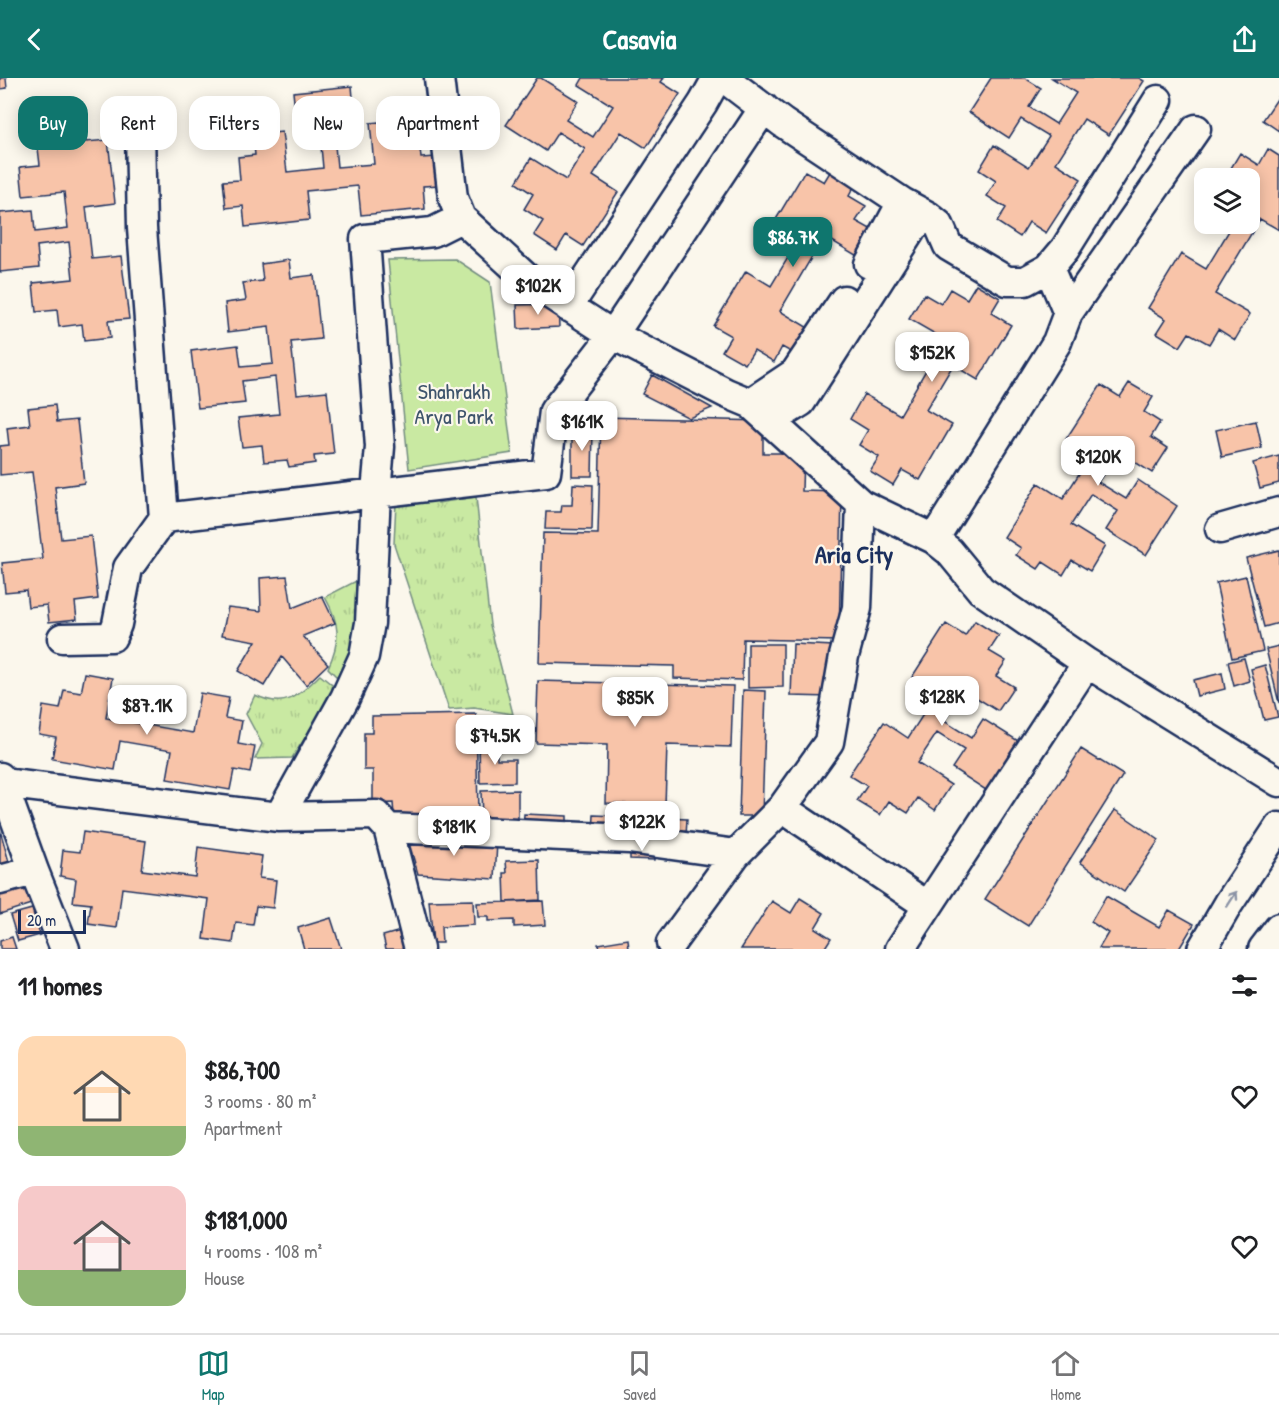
<!DOCTYPE html>
<html lang="en">
<head>
<meta charset="utf-8">
<style>
	:root { --surface:#fff; --page:#f2f2f2; --text:#202124; --muted:#757577; --line:#e0e0e0; --accent:#0f766e }
	body { margin:0; font-family:"Patrick Hand",sans-serif; background:var(--page); color:var(--text); height:100vh; display:flex; flex-direction:column; font-size:22px; white-space:nowrap }
	* { box-sizing:border-box; margin:0 }
	p { font-size:20px; color:var(--muted) }
	.icon { flex:none; width:33px; height:33px; fill:none; stroke:currentColor; stroke-width:2; stroke-linecap:round; stroke-linejoin:round }
	.map { position:relative; height:871px; overflow:hidden }
	.drawer { display:flex; flex-direction:column; background:var(--surface); flex:1 }
	.drawer>* { flex:none }
	.top-card { position:absolute; left:18px; top:18px; width:600px; height:54px; display:flex; gap:12px }
	.buttons { position:absolute; left:1194px; top:90px; display:grid; gap:12px }
	.buttons a { display:grid; place-items:center; width:66px; height:66px; border-radius:12px; background:var(--surface); box-shadow:0 3px 15px #0003; font-size:30px }
	.scale { position:absolute; left:18px; bottom:15px; width:68px; box-sizing:border-box; padding-left:6px; border:3px solid #1b2f5e; border-top:0; font-size:16px; line-height:21px; white-space:nowrap; color:#1b2f5e; -webkit-text-stroke:4px #fbf7ec; paint-order:stroke }
	.price { position:absolute; translate:-50% -51px; padding:0 14px; border-radius:12px; background:#fff; color:#222; font-size:20px; line-height:39px; filter:drop-shadow(0 2px 3px #0008) }
	.price::after { content:''; position:absolute; left:50%; top:36px; width:18px; height:14px; margin-left:-9px; background:inherit; clip-path:polygon(0 0,100% 0,50% 100%) }
	.price.active { background:var(--accent); color:#fff }
	ul { padding:0; list-style:none }
	li { display:flex; align-items:center; gap:18px; height:150px; padding:0 18px }
	li span { display:grid; place-items:center; flex:none; width:168px; height:120px; border-radius:18px; color:#555 }
	li>.icon { margin-inline-start:auto }
	span .icon { width:72px; height:72px; fill:#fffc; stroke-width:1 }
	li b { font-size:26px }
	h2 { display:flex; justify-content:space-between; align-items:center; height:72px; padding:0 18px; font-size:26px }
	.tag { padding:0 21px; border-radius:18px; background:var(--surface); box-shadow:0 3px 15px #0003; font-size:21px; line-height:54px }
	.tag.active { background:var(--accent); color:#fff }
	header { display:flex; justify-content:space-between; align-items:center; height:78px; padding:0 18px; background:var(--accent); color:#fff; font-size:27px; font-weight:700 }
	.tab-bar { display:flex; justify-content:space-around; align-items:center; height:84px; border-top:2px solid var(--line); background:var(--surface); font-size:16px; color:var(--muted) }
	.tab-bar a { display:grid; justify-items:center; gap:3px }
	.tab-bar .active { color:var(--accent) }
	.map>svg:first-child { display:block }
</style>
</head>
<body>
<header><svg class="icon" aria-label="back" viewBox="0 0 24 24"><path d="M15 5l-7 7 7 7"/></svg>Casavia<svg class="icon" aria-label="share" viewBox="0 0 24 24"><path d="M12 15V3M7 8l5-5 5 5M5 13v7h14v-7"/></svg></header>
<div class="map">
<svg width="1279" height="871" viewBox="0 0 1279 871">
	<defs>
		<pattern id="grass-tufts" width="24" height="20" patternUnits="userSpaceOnUse" patternTransform="scale(1.5)"><rect width="24" height="20" fill="#c9e9a2"/><path d="M3 7l-1-3M5 7V3M7 7l1-3M15 17l-1-3M17 17v-4M19 17l1-3" fill="none" stroke="#acc88e"/></pattern>
	</defs>
	<rect width="100%" height="100%" fill="#fbf7ec"/>
	<filter id="ink" filterUnits="userSpaceOnUse"><feTurbulence type="fractalNoise" baseFrequency=".0167" numOctaves="2"/><feDisplacementMap in="SourceGraphic" scale="12" xChannelSelector="R" yChannelSelector="G"/><feConvolveMatrix kernelMatrix="1 2 1 2 8 2 1 2 1" color-interpolation-filters="sRGB"/></filter>
	<g filter="url(#ink)">
		<path fill="url(#grass-tufts)" stroke="#728c80" stroke-width="1.5" d="M437,417L438,425L476,419L490,547L513,636L474,630L449,632L394,466L396,424Z
			M362,500L354,580L340,602L328,590C341,561 340,546 325,519Z
			M320,597L337,611L292,680L255,681L262,666L246,636L255,617C286,632 298,618 320,597Z"/>
		<path fill="#c9e9a2" stroke="#728c80" stroke-width="1.5" d="M455,181L490,204L512,375L409,391L388,182Z"/>
		<path fill="#f8c4a9" stroke="#1b2f5e" stroke-width="1.5" d="M0,0H6L7,10L0,11Z
			M537,0H541L578,23L566,42L593,59L613,28L579,7L583,0H664L661,4L680,16L646,70L621,54L593,98L618,114L583,168L566,157L557,172L534,157L543,143L524,131L533,116L516,105L531,80L566,102L585,71L558,54L546,73L506,47Z
			M991,0H1025L1041,10L1029,29L1056,46L1076,15L1052,0H1139L1144,3L1109,57L1084,41L1056,85L1081,101L1046,155L1029,144L1020,159L997,144L1006,130L987,118L996,103L979,92L994,67L1029,89L1049,58L1021,41L1009,60L969,34Z
			M352,8L356,55L334,57L337,89L374,86L370,45L399,42L401,63L419,61L421,80L437,79L440,107L423,108L425,131L361,137L358,108L306,113L309,142L245,149L243,128L226,130L223,103L240,102L238,79L255,77L253,57L282,54L287,94L323,90L320,58L298,61L293,14Z
			M1279,18V53L1263,42Z
			M84,47L86,64L108,62L115,125L86,129L92,181L121,178L129,241L108,243L110,260L84,263L82,246L59,249L57,232L36,234L33,205L73,201L69,164L37,168L39,190L0,194V135L33,132L35,154L68,150L64,114L23,118L20,89L40,87L38,70L58,67L56,50Z
			M1268,71L1279,78V152L1260,141L1215,216L1250,236L1235,262L1218,251L1209,266L1189,255L1180,269L1157,255L1166,241L1148,230L1181,176L1206,191L1233,146H1250V100H1225L1240,75L1259,87Z
			M833,89L857,103L849,118L866,128L856,143L874,153L859,179L824,158L780,233L815,254L800,279L782,269L774,284L754,272L745,286L722,273L731,258L713,248L746,193L771,208L798,163L772,148L805,93L824,104Z
			M289,182L291,200L314,197L321,261L291,264L297,316L327,313L334,376L314,378L315,385L289,389L287,382L264,384L262,367L242,369L238,340L279,336L275,299L242,303L245,325L198,330L191,273L238,267L241,289L273,286L269,249L228,254L225,225L246,222L243,205L263,203L261,186Z
			M976,206L1000,220L991,235L1011,247L978,302L953,287L926,332L952,347L920,402L902,392L893,407L870,393L879,379L859,367L868,352L850,341L864,316L900,337L944,261L909,241L924,216L941,226L950,211L967,221Z
			M558,226L559,249L518,251L517,227Z
			M652,297L712,330L689,340L642,316Z
			M1129,305L1153,319L1144,334L1160,344L1151,359L1168,370L1152,395L1118,373L1098,404L1126,421L1138,402L1177,428L1146,477L1106,452L1118,433L1091,416L1071,447L1105,468L1090,493L1072,482L1063,497L1043,484L1038,491L1016,477L1021,470L1004,459L1038,405L1063,421L1091,377L1066,361L1101,307L1120,319Z
			M55,327L57,344L77,342L84,405L55,409L61,461L91,458L98,521L75,524L77,541L49,544L47,527L28,529L26,512L5,514L2,485L43,481L32,394L0,397V368L9,367L7,350L30,347L28,330Z
			M601,339L763,343V375H803L802,413L842,414L839,563L743,561L742,602L674,600V588L539,585L543,455L598,456Z
			M1256,343L1262,370L1222,379L1216,352Z
			M572,350H593L592,398H572Z
			M1279,378V405L1260,410L1253,385Z
			M573,406L593,407L592,452L545,451L546,434H561L562,427H572Z
			M1279,472V545L1264,549L1246,480Z
			M287,498L292,530L322,518L335,545L303,558L328,586L306,607L282,579L264,608L238,593L256,563L222,557L228,529L261,533L260,500Z
			M1246,498L1263,573L1232,580L1216,505Z
			M975,543L999,558L989,573L1006,583L996,598L1014,609L998,633L964,612L944,643L971,660L983,641L1023,666L992,716L952,690L964,672L937,655L917,685L951,707L935,732L918,720L908,735L889,723L880,737L857,723L867,708L849,697L884,644L908,660L937,615L912,599L946,546L965,558Z
			M748,566H783V609L748,610Z
			M793,566L834,568L832,619L791,618Z
			M1279,568V625L1266,571Z
			M1244,580L1250,603L1234,608L1228,584Z
			M1265,587L1278,639L1264,642L1251,591Z
			M85,595L113,600L106,640L193,655L200,615L229,620L225,640L242,643L238,666L255,669L250,695L234,692L230,712L167,701L172,672L120,663L115,692L52,681L56,659L39,656L43,628L60,631L64,612L81,615Z
			M1222,595L1225,611L1197,618L1193,602Z
			M538,603L733,608L731,669L667,667L665,727L606,725L607,667L536,665Z
			M743,612L766,613L762,738H739Z
			M476,636L478,735L394,737L393,725L373,726V692H364V655H372V638Z
			M479,665H497V681H515V704L480,705Z
			M1081,671L1123,697L1028,848L985,821Z
			M518,712V741L482,742L481,713Z
			M1115,732L1159,762L1124,814L1080,784Z
			M524,736L567,738V754L523,752Z
			M594,737L687,741L686,758L593,755Z
			M0,752L11,791L0,794Z
			M83,754L146,763L142,792L195,799L198,769L262,778L259,800L276,802L273,830L256,828L253,847L236,845L233,865L204,861L209,821L122,810L117,850L88,846L91,826L73,824L76,801L60,798L63,772L80,774Z
			M407,758L497,764L495,801L418,796Z
			M630,766H655L654,782L630,781Z
			M539,782L540,822L505,824L504,795H507L506,783Z
			M23,800L31,826L0,836V807Z
			M1106,818L1159,849L1169,832L1194,846L1179,871H1101L1099,870L1108,855L1091,844Z
			M800,820L824,835L815,850L831,860L824,871H741L772,823L791,835Z
			M473,822L474,847L441,849L442,865H433L429,823Z
			M543,823L545,847L514,849V842L488,843V839H478L477,825Z
			M32,831L40,857L18,863L10,837Z
			M331,840L341,871H304L298,850Z
			M404,852L409,871H386L383,858Z
			M12,859L16,871H0V863Z
			M628,861L629,871H599L598,866Z"/>
		<g fill="none" stroke-linecap="round" stroke-linejoin="round">
			<g stroke="#1b2f5e" stroke-width="33">
				<path id="minor" d="M439,0L453,120L461,140L531,204L613,257L726,315L750,325L783,335L801,324L913,149L928,138
					M724,0L783,45L902,124L928,138L939,147L948,168L1007,203H1025L1049,190L1065,171L1158,22
					M140,52L142,150L164,440L546,395L554,333L613,257L764,30
					M869,186L902,124
					M568,229L703,25L717,0
					M1068,235L1196,51
					M750,325L795,295L844,222
					M754,329L861,426L934,461L949,473L981,512L1087,585L1279,704
					M1220,451L1279,434
					M934,461L1057,264L1068,235L1049,190
					M62,560L112,559L117,546L128,490L164,440
					M0,699L34,793L65,871
					M3,705L279,739L376,737L388,750L629,761L736,776
					M782,730L928,828
					M279,739L345,620L364,578L370,545L376,414L380,369L365,161L433,154L461,140
					M388,750L419,871
					M0,802L34,793
					M671,865L736,776L782,730L829,664L844,578L857,530L861,426
					M900,871L1087,585
					M1202,871L1229,825L1279,749
					M1263,871L1279,850"/>
			</g>
			<use href="#minor" stroke="#fbf7ec" stroke-width="28"/>
		</g>
		<defs><path id="oneway-shaft" d="M-6 0H5M1.5-3L5.5 0L1.5 3" fill="none" stroke-width="1.6" stroke-linecap="round" stroke-linejoin="round" transform="scale(1.5)"/></defs>
		<use stroke="#8b93a5" href="#oneway-shaft" transform="translate(1232 821) rotate(-57)"/>
	</g>
	<g text-anchor="middle" dominant-baseline="central" stroke-width="4.5" stroke-linejoin="round" paint-order="stroke">
		<g font-size="22" fill="#3e546c" stroke="#fbf7ec">
			<text x="454" y="313">Shahrakh<tspan x="454" dy="25">Arya Park</tspan></text>
		</g>
		<g font-size="24" font-weight="bold" fill="#1b2f5e" stroke="#fbf7ec">
			<text x="854" y="476">Aria City</text>
		</g>
	</g>
</svg>
<div class="buttons">
<a><svg class="icon" aria-label="layers" viewBox="0 0 24 24"><path d="M12 4l9 5-9 5-9-5zM3 14l9 5 9-5"/></svg></a>
</div>
<div class="scale">20 m</div>
<b class="price active" style="left:793px;top:190px">$86.7K</b>
<b class="price" style="left:538px;top:238px">$102K</b>
<b class="price" style="left:932px;top:305px">$152K</b>
<b class="price" style="left:582px;top:374px">$161K</b>
<b class="price" style="left:1098px;top:409px">$120K</b>
<b class="price" style="left:942px;top:649px">$128K</b>
<b class="price" style="left:635px;top:650px">$85K</b>
<b class="price" style="left:147px;top:658px">$87.1K</b>
<b class="price" style="left:495px;top:688px">$74.5K</b>
<b class="price" style="left:642px;top:774px">$122K</b>
<b class="price" style="left:454px;top:779px">$181K</b>
<div class="top-card">
<a class="tag active">Buy</a>
<a class="tag">Rent</a>
<a class="tag">Filters</a>
<a class="tag">New</a>
<a class="tag">Apartment</a>
</div>
</div>
<section class="drawer">
<h2>11 homes<svg class="icon" aria-label="filters" viewBox="0 0 24 24"><path d="M4 7h16M4 17h16"/><circle cx="9" cy="7" r="2"/><circle cx="15" cy="17" r="2"/></svg></h2>
<ul>
<li><span style="background:linear-gradient(#ffd9b3 75%,#8fb573 0)"><svg class="icon" aria-label="home" viewBox="0 0 24 24"><path d="M3 11l9-7 9 7M6 9v11h12V9"/></svg></span><div><b>$86,700</b><p>3 rooms · 80 m²</p><p>Apartment</p></div><svg class="icon" aria-label="heart" viewBox="0 0 24 24"><path d="M12 20l-8-8c-3-5 5-10 8-4 3-6 11-1 8 4z"/></svg></li>
<li><span style="background:linear-gradient(#f6c9c9 70%,#8fb573 0)"><svg class="icon" aria-label="home" viewBox="0 0 24 24"><path d="M3 11l9-7 9 7M6 9v11h12V9"/></svg></span><div><b>$181,000</b><p>4 rooms · 108 m²</p><p>House</p></div><svg class="icon" aria-label="heart" viewBox="0 0 24 24"><path d="M12 20l-8-8c-3-5 5-10 8-4 3-6 11-1 8 4z"/></svg></li>
</ul>
</section>
<nav class="tab-bar">
<a class="active"><svg class="icon" aria-label="map" viewBox="0 0 24 24"><path d="M3 6l6-2 6 2 6-2v14l-6 2-6-2-6 2zM9 4v14M15 6v14"/></svg>Map</a>
<a><svg class="icon" aria-label="saved" viewBox="0 0 24 24"><path d="M7 4h10v16l-5-4-5 4z"/></svg>Saved</a>
<a><svg class="icon" aria-label="home" viewBox="0 0 24 24"><path d="M3 11l9-7 9 7M6 9v11h12V9"/></svg>Home</a>
</nav>
</body>
</html>
